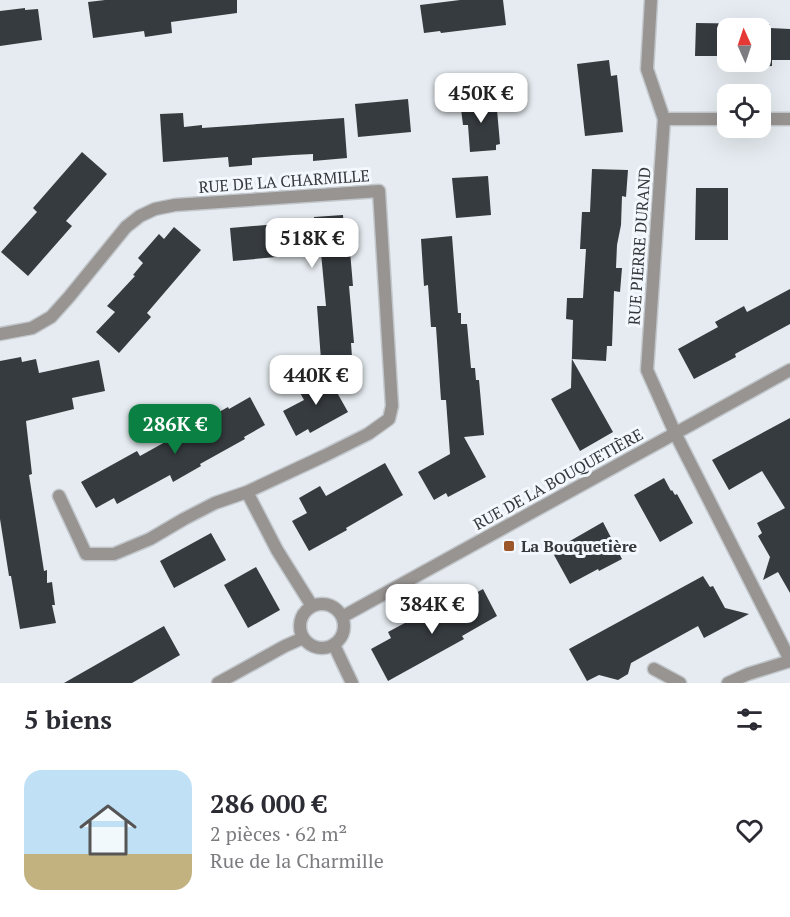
<!DOCTYPE html>
<html lang="fr">
<head>
<meta charset="utf-8">
<style>
	:root { --surface:#fff; --page:#f7f7f7; --text:#2b2b33; --muted:#7c7c81; --line:#e1e1e2; --accent:#0b8043 }
	body { margin:0; font-family:"PT Serif",serif; background:var(--page); color:var(--text); height:100vh; display:flex; flex-direction:column; font-size:22px; white-space:nowrap }
	* { box-sizing:border-box; margin:0 }
	p { font-size:20px; color:var(--muted) }
	.icon { flex:none; width:33px; height:33px; fill:none; stroke:currentColor; stroke-width:2; stroke-linecap:round; stroke-linejoin:round }
	.map { position:relative; height:683px; overflow:hidden }
	.sheet { display:flex; flex-direction:column; background:var(--surface); flex:1 }
	.sheet>* { flex:none }
	.needle { width:39px; rotate:357deg }
	.buttons { position:absolute; left:717px; top:18px; display:grid; gap:12px }
	.buttons a { display:grid; place-items:center; width:54px; height:54px; border-radius:12px; background:var(--surface); box-shadow:0 6px 24px #0002; font-size:30px }
	.price { position:absolute; translate:-50% -51px; padding:0 14px; border-radius:12px; background:#fff; color:#222; font-size:20px; line-height:39px; filter:drop-shadow(0 2px 3px #0008) }
	.price::after { content:''; position:absolute; left:50%; top:36px; width:18px; height:14px; margin-left:-9px; background:inherit; clip-path:polygon(0 0,100% 0,50% 100%) }
	.price.on { background:var(--accent); color:#fff }
	ul { padding:0; list-style:none }
	li { display:flex; align-items:center; gap:18px; height:150px; padding:0 24px }
	li+li { border-top:2px solid var(--line) }
	li span { display:grid; place-items:center; flex:none; width:168px; height:120px; border-radius:18px; color:#555 }
	li>.icon { margin-inline-start:auto }
	span .icon { width:72px; height:72px; fill:#fffc; stroke-width:1 }
	li b { font-size:26px }
	h2 { display:flex; justify-content:space-between; align-items:center; height:72px; padding:0 24px; font-size:26px }
	.map>svg:first-child { display:block }
</style>
</head>
<body>
<div class="map">
<svg width="790" height="683" viewBox="0 0 790 683">
	<rect width="100%" height="100%" fill="#e5ebf0"/>
	<path fill="#363b3f" d="M105,0H237V13L171,22L172,33L145,37L144,31L93,38L88,2Z
		M460,0H503L506,25L441,33L440,31L424,33L420,5Z
		M25,8V10L38,9L42,40L0,46V11Z
		M696,23L770,24V28L790,29V60H772V66L748,67V62H760V28H728V56H695Z
		M609,60L611,76L617,75L623,132L585,136L577,64Z
		M496,98L500,144L496,145V150L470,152L468,125H463L460,101Z
		M408,99L411,132L358,137L355,104Z
		M183,113L184,127L202,125V128L344,118L347,158L313,161V154L293,155L252,158V165L229,167L228,157L163,162L160,114Z
		M82,152L107,174L66,221L72,226L28,276L1,252L37,212L33,208Z
		M592,169L628,170L626,197L622,196L621,225L617,245L616,268H622L620,292L614,291L612,346H607L606,361L572,359L613,432L580,451L551,399L571,388L573,320L566,319L567,298H583L586,249H580L582,212H590Z
		M488,176L491,215L456,218L452,178Z
		M696,188H728V240H695Z
		M343,215L344,230L354,231L355,250L350,251L353,286H349L354,343H351L352,357L321,360L317,306H326L321,253L233,261L230,228L314,221V217Z
		M174,227L201,250L147,313L151,317L119,353L96,332L115,312L107,306L135,276L133,275L143,263L138,258L159,234L164,239Z
		M452,236L458,313H461V324H467L471,368H475L476,380H479L484,435L464,437L486,477L448,497L446,493L434,500L418,472L450,454L446,400H441L436,327H431L428,285L424,286L421,239Z
		M790,289V324L735,354L736,357L694,379L678,349L718,327L715,322L744,306L747,312Z
		M21,357L22,362L36,359L39,373L99,360L105,391L72,398L74,409L26,421L32,474L29,475L44,571L47,570V583L52,582L55,605H52L56,623L20,629L11,576H9L0,519V361Z
		M326,373L348,412L310,433L308,429L296,436L283,411L304,400L298,389Z
		M250,397L265,425L244,437L245,439L200,464L201,466L173,482L170,475L117,504L114,498L96,508L81,482L137,451L140,456L228,407L229,409Z
		M790,418V593L778,572L763,580L770,557L758,536L762,533L757,523L785,508L762,471L729,490L712,460Z
		M385,463L403,495L346,528L347,530L309,551L292,521L307,513L299,498L320,486L326,496Z
		M664,478L671,491L672,490L675,495L677,494L693,523L660,542L634,495Z
		M603,522L622,559L599,571L598,569L570,584L554,555L565,549L563,545Z
		M211,533L226,560L174,588L160,561Z
		M256,567L280,610L248,628L224,585Z
		M703,576L710,587L713,586L725,608L749,614L704,638L698,626L631,663L628,674L618,680L599,675L587,681L569,649Z
		M483,589L497,616L462,636L464,639L388,681L371,649L391,638L388,632L416,617L418,622L445,606L447,609Z
		M164,626L180,655L132,683H64Z"/>
	<g fill="none" stroke-linecap="round" stroke-linejoin="round">
		<g stroke="#c2c7cc" stroke-width="15">
			<path id="service" d="M654,669L680,683
				M728,683L748,674L790,661"/>
		</g>
		<g stroke="#c2c7cc" stroke-width="15">
			<path id="minor" d="M651,0L647,69L664,119
				M728,119H664L647,370L675,433L790,660
				M760,119H790
				M0,334L32,328L51,317L69,297L126,227L140,216L155,209L175,205L379,191L392,406L389,419L368,434L324,456L247,492L277,550L312,606
				M59,496L86,554H114L150,539L184,519L215,503L247,492
				M300 626a22 22 0 1 1 44 0a22 22 0 1 1-44 0Z
				M342,617L790,370
				M334,645L352,683
				M218,683L285,646L303,638"/>
		</g>
		<use href="#service" stroke="#979492" stroke-width="12"/>
		<use href="#minor" stroke="#979492" stroke-width="12"/>
	</g>
	<rect fill="#9b5729" stroke="#f2f8fe" stroke-width="2" x="503" y="540" width="12" height="12" rx="3"/>
	<g text-anchor="middle" dominant-baseline="central" stroke-width="6" stroke-linejoin="round" paint-order="stroke">
		<g font-size="16" fill="#35383a" stroke="#f2f8fe">
			<text transform="translate(284 181) rotate(-4)">RUE DE LA CHARMILLE</text>
			<text transform="translate(639 246) rotate(-86)">RUE PIERRE DURAND</text>
			<text transform="translate(558 479) rotate(-29)">RUE DE LA BOUQUETIÈRE</text>
		</g>
		<g font-size="16" font-weight="bold" fill="#35383a" stroke="#f2f8fe" text-anchor="start">
			<text x="521" y="546">La Bouquetière</text>
		</g>
	</g>
</svg>
<div class="buttons">
<a><svg class="needle" viewBox="-14 -14 28 28"><path d="M0-13l5 13h-10z" fill="#e53935"/><path d="M0 13l5-13h-10z" fill="#7c7c81"/></svg></a>
<a><svg class="icon" aria-label="locate" viewBox="0 0 24 24"><circle cx="12" cy="12" r="6"/><path d="M12 2v4M12 18v4M2 12h4M18 12h4"/></svg></a>
</div>
<b class="price" style="left:481px;top:124px">450K €</b>
<b class="price" style="left:312px;top:269px">518K €</b>
<b class="price" style="left:316px;top:406px">440K €</b>
<b class="price on" style="left:175px;top:455px">286K €</b>
<b class="price" style="left:432px;top:635px">384K €</b>
</div>
<section class="sheet">
<h2>5 biens<svg class="icon" aria-label="filters" viewBox="0 0 24 24"><path d="M4 7h16M4 17h16"/><circle cx="9" cy="7" r="2"/><circle cx="15" cy="17" r="2"/></svg></h2>
<ul>
<li><span style="background:linear-gradient(#bfe0f5 70%,#c2b280 0)"><svg class="icon" aria-label="home" viewBox="0 0 24 24"><path d="M3 11l9-7 9 7M6 9v11h12V9"/></svg></span><div><b>286 000 €</b><p>2 pièces · 62 m²</p><p>Rue de la Charmille</p></div><svg class="icon" aria-label="heart" viewBox="0 0 24 24"><path d="M12 20l-8-8c-3-5 5-10 8-4 3-6 11-1 8 4z"/></svg></li>
</ul>
</section>
</body>
</html>
